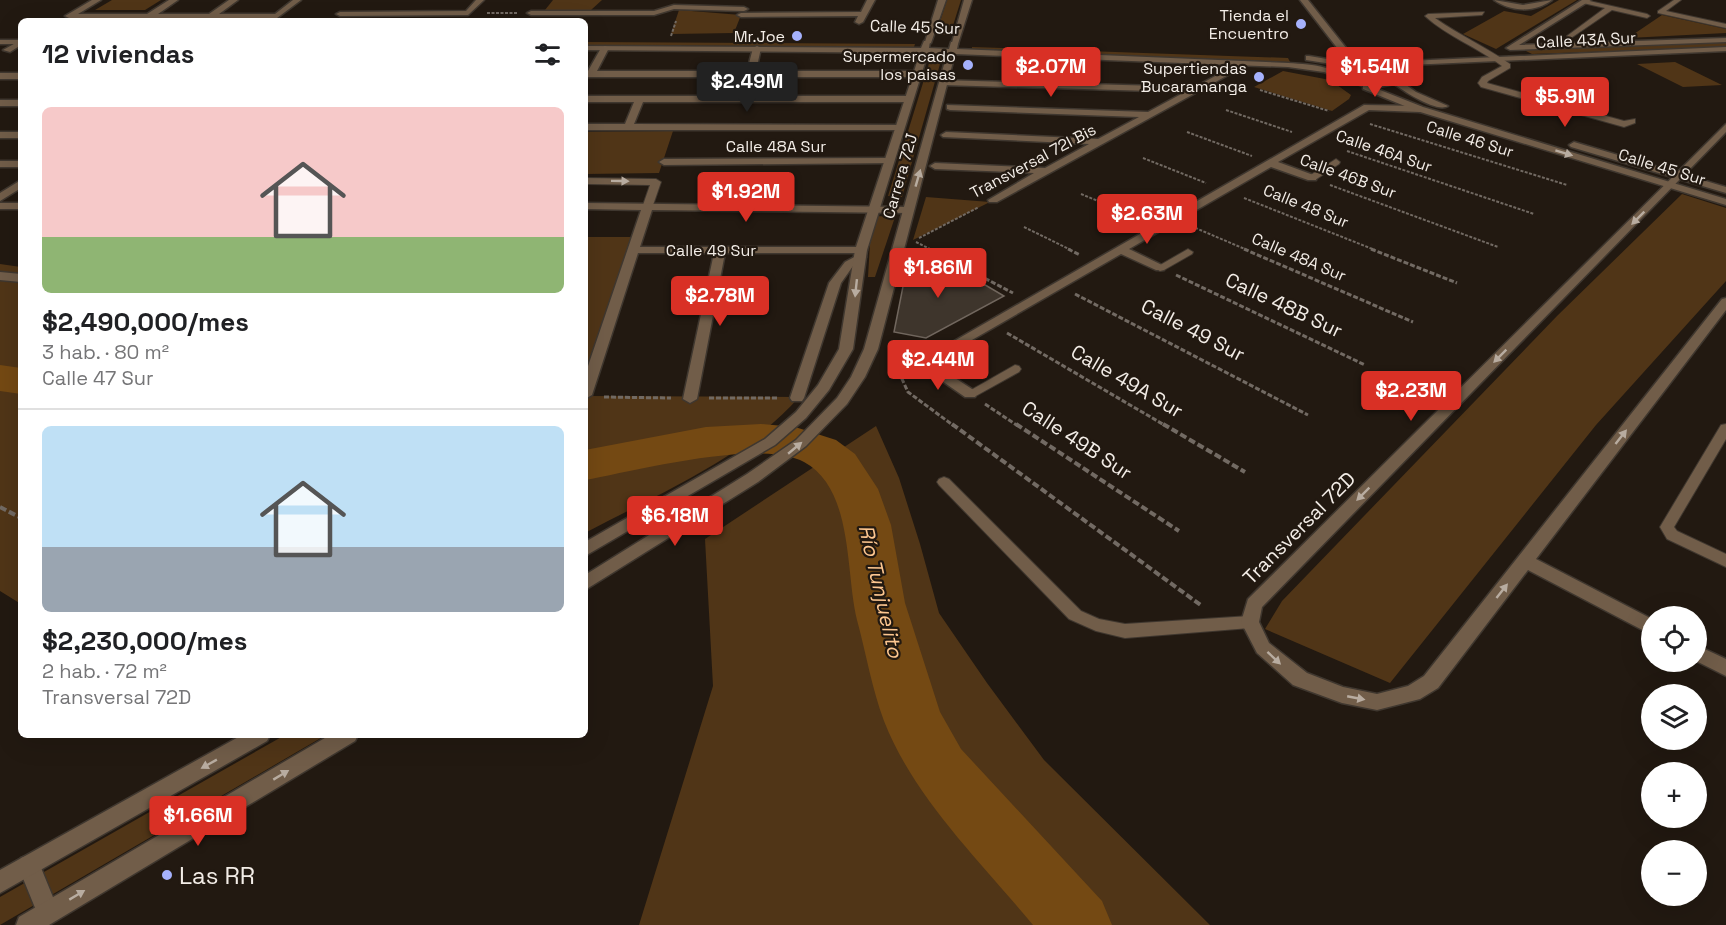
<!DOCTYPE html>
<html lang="es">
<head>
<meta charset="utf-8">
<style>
	:root { --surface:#fff; --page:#f2f2f2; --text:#202124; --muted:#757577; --line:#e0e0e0; --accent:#d93025 }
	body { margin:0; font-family:"Space Grotesk",sans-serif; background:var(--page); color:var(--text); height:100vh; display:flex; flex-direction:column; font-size:22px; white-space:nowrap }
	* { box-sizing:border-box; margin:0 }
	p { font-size:20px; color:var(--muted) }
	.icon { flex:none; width:33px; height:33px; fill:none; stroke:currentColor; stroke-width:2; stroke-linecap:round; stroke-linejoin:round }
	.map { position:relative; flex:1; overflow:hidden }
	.panel { position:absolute; left:18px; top:18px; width:570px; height:720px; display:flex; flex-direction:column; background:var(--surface); border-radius:9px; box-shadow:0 6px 24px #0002 }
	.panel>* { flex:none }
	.fabs { position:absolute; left:1641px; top:606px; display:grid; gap:12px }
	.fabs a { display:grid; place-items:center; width:66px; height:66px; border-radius:50%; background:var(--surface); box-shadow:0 6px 24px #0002; font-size:30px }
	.price { position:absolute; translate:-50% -51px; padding:0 14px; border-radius:6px; background:var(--accent); color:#fff; font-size:20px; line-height:39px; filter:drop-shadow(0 2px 3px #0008) }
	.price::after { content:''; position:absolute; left:50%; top:36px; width:18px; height:14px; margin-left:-9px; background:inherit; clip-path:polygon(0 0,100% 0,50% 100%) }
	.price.selected { background:#222; color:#fff }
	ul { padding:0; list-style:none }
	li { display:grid; align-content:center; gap:12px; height:318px; padding:0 24px }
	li+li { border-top:2px solid var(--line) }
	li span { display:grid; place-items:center; height:186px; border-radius:9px; color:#555 }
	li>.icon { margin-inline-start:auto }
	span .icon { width:108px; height:108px; fill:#fffc; stroke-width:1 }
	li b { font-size:26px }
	h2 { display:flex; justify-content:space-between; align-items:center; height:72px; padding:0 24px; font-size:26px }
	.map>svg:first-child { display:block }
</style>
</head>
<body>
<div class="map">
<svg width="1726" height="925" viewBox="0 0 1726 925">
	<rect width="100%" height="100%" fill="#221911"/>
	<path fill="#503517" d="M112,0H161L145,10H95Z
		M553,0H602L591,10H545Z
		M947,0H961L950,35L936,34Z
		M1559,0H1577L1496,49L1463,34L1504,11L1531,16Z
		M679,10L741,15L734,33L671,34Z
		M1662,15L1726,29V33L1628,38Z
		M585,42L915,44L914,47L585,45Z
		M1726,42V47L1532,54L1524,50Z
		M972,47L1288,58L1290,62L972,50Z
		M931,57H942L902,197L888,196Z
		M1675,62L1722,85L1683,87L1637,64Z
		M1283,71L1330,80L1351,95L1349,99L1332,111L1254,87Z
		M673,131L659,173L585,174V132Z
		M1682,194L1726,208V281L1596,425L1390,683L1265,629L1282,601L1557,316Z
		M926,197L990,202L913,240Z
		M876,216L895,217L875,277H868L870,243Z
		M585,237H633L585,385Z
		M0,264L21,267V604L0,591Z
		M585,396L799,397C751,454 651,498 585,533Z
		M876,426L899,478L920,544L939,613L987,683L1044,760L1210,925H639L713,686L705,539Z
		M285,735H326L0,925V897Z"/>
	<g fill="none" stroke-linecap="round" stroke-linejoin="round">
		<path fill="#744913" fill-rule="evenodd" d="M0,365L21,368V394L0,391Z
			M761,424L795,427L811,432L836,440L855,454L878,489L891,525L905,603L940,712L961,749L1102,901L1112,925H1033C981,862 914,798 884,721C872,689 866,653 857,620C845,572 854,489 804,462C761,438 634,471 585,480V450L706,427Z"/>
	</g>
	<path fill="#3e352c" stroke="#71675e" stroke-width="1.5" d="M908,261L940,264L970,276L1004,296L926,338L894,332Z"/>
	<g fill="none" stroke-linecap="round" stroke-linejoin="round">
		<g stroke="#3f372f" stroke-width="2">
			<path id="service" d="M1585,0L1647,14L1650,16L1647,18L1612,10L1571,38H1567V36L1605,8L1583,3Z
				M1674,0H1681L1666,11L1726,24V28L1658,13V11Z
				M1484,12L1482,15L1435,18C1459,35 1486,47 1510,64V68L1488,81L1487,83L1624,121L1635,119V123L1624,127L1481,87L1478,83L1482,77L1502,66C1477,47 1448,37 1425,16L1428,14Z
				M1336,159L1340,162L1339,164L1315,180H1309V176Z
				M585,178L656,179L661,182L652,208L647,211L642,208L650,185L585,184Z
				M1188,249L1193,252L1192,254L1164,270L1160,271L1155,268Z
				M1015,365L1019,366L1021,369L1019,372L974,397H966L964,394Z
				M1726,424V439L1674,527L1677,531L1726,554V567L1667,539L1660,527L1721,425Z
				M944,477L949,479L1081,611L1099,619L1125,624L1250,616L1256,617L1258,622L1256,627L1250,628L1125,638L1096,631L1069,619L939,485L937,482L939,479Z"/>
		</g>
		<g stroke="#3f372f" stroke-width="3">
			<path id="minor" d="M92,0H101L78,14H147L169,0H178L158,14H209L229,0H238L219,14H275L293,0H301L277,18H69L65,16Z
				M476,0H484L468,15L340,16L336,14L340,12L466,11Z
				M867,0H875L863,22L859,24L855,22L858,16L741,17L737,15L741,13L861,12Z
				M938,0H946L931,43L924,45Z
				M964,0H972L958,44L951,46Z
				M1300,0H1308L1358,63V67H1352Z
				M1494,0L1523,5L1552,0C1535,13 1511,12 1494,0Z
				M1582,0H1591L1519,45L1726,38V42L1510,50L1506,48Z
				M674,5L744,7L748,9L744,11L674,9L654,15H531L527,13L531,11H654Z
				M21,40V45L10,52L3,50Z
				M605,46L609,48L597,71H747L753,48L757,46L761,48L756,71H917L921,74L917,77H585V71H588L601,48Z
				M1243,61L1250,63L997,202H989L988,200L1034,173L935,169L930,166L935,163L1045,168L1089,144L943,137L941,135L946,132L1098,139L1139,117L950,110L947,109V105L1148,112L1185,92L943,85L940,84V80L1195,87Z
				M0,73H21V79H0Z
				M585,96H909L913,99L909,102H643L634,124L903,125V129L900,130H585V124H625L634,102H585Z
				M0,100H21V106H0Z
				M1364,105L1420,106L1425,109L1420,112L1369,110L1278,162L1316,176V180H1308L1271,167L1129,249L1164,266V270H1156L1121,254L932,363L975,391L977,394L975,397H965L916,363Z
				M1726,124V132L1262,607L1259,622L1269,643L1307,673L1343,687L1377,694L1408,686L1424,676L1722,299L1726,298V310L1536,559L1652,619V635L1528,570L1438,688L1420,699L1377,710L1342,703L1293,685L1257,653L1241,622L1248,599Z
				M0,132H21V138H0Z
				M889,158L894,161L892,163L664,165L659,162L664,159Z
				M0,161H21V167H0Z
				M21,180V188L0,201V193Z
				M0,203H21V209H0Z
				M585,203L908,207L913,210L908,213L652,210L640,247H861L867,250L861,253H725L697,399L690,403L683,399L714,253H638L592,395L585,399V375L641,210L585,209Z
				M860,254L866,257L853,266L841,283L804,398L802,401H792L790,398L829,283L845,262Z
				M0,272L21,274V282L0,280Z
				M1696,645L1726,659V676L1696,661Z
				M29,855L37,858L59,912L56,920L48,923L40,920L18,866L21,858Z"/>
		</g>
		<g stroke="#3f372f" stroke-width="3">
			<path id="tertiary" d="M0,40H21V44H0Z
				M924,41H930L929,48L949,49L951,42H954L958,44L957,49L1288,63C1301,64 1314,64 1326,68C1354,75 1365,87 1395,77L1416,92L1448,106C1437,113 1405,92 1394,84L1375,88L1423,107L1726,199V205L1417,111L1363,89V86L1324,72L1288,67L955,54L878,349L865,377L847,404L806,446L758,482L585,590V575L747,474L796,440L837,398L851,377L864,349L947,54L928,53L867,250L853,349L829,390L806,418L775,445L585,556V542L765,439L796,412L818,385L839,349L855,250L920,53L585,50V46L921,48Z
				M1726,47V51L1363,67L1359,65L1363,63Z
				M1309,56L1351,63L1355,65L1351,67L1306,60V56Z
				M1574,142L1726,187V193L1571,147L1569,145Z
				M242,735H270L267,741L0,893V870Z
				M330,735H358L355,741L49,925H16L19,917Z"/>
		</g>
		<path stroke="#726a63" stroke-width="2" stroke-dasharray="3 1.5" stroke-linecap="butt" d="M487,13H518
			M671,36L676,21
			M1260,90L1329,111
			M1226,110L1292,132
			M1370,124L1567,185
			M1187,132L1252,156
			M1347,151L1534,214
			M1143,158L1206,183
			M1330,185L1498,247
			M1081,194L1142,219
			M1244,198L1375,250
			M1191,226L1247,250
			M1024,227L1071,250
			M919,238L979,207
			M916,242L932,250"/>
		<path stroke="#726a63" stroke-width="3" stroke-dasharray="5 2" stroke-linecap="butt" d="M929,249L1013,293
			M1068,249L1080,255
			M1244,249L1413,322
			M1371,249L1457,283
			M1176,275L1365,365
			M1075,294L1308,415
			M1007,333L1166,426
			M890,353L908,392L954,426
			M604,397L671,398
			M709,398H779
			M985,404L1018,426"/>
		<path stroke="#726a63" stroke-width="4" stroke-dasharray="7 3" stroke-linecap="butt" d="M952,424L1202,606
			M1016,424L1179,531
			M1163,424L1245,472
			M0,507L21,518"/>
		<use href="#service" fill="#715d49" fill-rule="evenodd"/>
		<use href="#minor" fill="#715d49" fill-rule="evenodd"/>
		<use href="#tertiary" fill="#715d49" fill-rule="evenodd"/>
	</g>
	<defs><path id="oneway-solid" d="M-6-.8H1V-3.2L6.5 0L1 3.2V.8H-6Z" transform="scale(1.5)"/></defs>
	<g fill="#b8aca0">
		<use href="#oneway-solid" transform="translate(1564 153) rotate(17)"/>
		<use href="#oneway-solid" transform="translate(918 178) rotate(-74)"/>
		<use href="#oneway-solid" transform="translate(620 181) rotate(1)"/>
		<use href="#oneway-solid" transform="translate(1638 218) rotate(135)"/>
		<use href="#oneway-solid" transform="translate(856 288) rotate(96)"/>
		<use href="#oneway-solid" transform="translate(1500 356) rotate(135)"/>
		<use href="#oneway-solid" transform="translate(1621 437) rotate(-52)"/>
		<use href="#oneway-solid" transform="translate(795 448) rotate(-40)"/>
		<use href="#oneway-solid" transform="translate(1363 494) rotate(135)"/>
		<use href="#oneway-solid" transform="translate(1502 591) rotate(-52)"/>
		<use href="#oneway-solid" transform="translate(1274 658) rotate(43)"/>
		<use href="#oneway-solid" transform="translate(1356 698) rotate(11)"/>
		<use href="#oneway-solid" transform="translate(209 764) rotate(151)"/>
		<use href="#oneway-solid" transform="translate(281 775) rotate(-31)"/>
		<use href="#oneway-solid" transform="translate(77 895) rotate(-31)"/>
	</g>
	<g fill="#a5b1fc" stroke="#221911" stroke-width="2">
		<circle cx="1301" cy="24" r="6"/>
		<circle cx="797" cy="36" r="6"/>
		<circle cx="968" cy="65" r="6"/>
		<circle cx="1259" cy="77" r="6"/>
		<circle cx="167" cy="875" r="6"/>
	</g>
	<g text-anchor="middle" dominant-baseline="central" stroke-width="4.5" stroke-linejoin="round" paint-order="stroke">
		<g font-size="16" fill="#f3ede7" stroke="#221911" text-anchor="end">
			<text x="1289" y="15">Tienda el<tspan x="1289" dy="18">Encuentro</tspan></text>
			<text x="785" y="36">Mr.Joe</text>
			<text x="956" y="56">Supermercado<tspan x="956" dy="18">los paisas</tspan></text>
			<text x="1247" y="68">Supertiendas<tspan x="1247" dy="18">Bucaramanga</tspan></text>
		</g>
		<g font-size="16" fill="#f3ede7" stroke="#221911">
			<text transform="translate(915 27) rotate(2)">Calle 45 Sur</text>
			<text transform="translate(1586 40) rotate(-3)">Calle 43A Sur</text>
			<text transform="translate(1470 139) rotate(17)">Calle 46 Sur</text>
			<text x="776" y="146">Calle 48A Sur</text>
			<text transform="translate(1384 151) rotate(19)">Calle 46A Sur</text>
			<text transform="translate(1033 161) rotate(-28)">Transversal 72I Bis</text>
			<text transform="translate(1662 167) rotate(17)">Calle 45 Sur</text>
			<text transform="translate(900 176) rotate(-74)">Carrera 72J</text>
			<text transform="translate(1348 176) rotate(20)">Calle 46B Sur</text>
			<text transform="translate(1306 206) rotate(22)">Calle 48 Sur</text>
			<text x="711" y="250">Calle 49 Sur</text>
			<text transform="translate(1299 257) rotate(23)">Calle 48A Sur</text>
		</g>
		<g font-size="20" fill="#f3ede7" stroke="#221911">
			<text transform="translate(1284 305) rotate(25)">Calle 48B Sur</text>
			<text transform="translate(1193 330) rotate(27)">Calle 49 Sur</text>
			<text transform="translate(1127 381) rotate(30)">Calle 49A Sur</text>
			<text transform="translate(1077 440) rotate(33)">Calle 49B Sur</text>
			<text transform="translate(1299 528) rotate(-45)">Transversal 72D</text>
		</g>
		<g font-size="21" font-style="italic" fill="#fec790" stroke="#221911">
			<text transform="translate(881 591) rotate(77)">Río Tunjuelito</text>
		</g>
		<g font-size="24" fill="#f3ede7" stroke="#221911" text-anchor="start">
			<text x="179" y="875">Las RR</text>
		</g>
	</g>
</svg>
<div class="fabs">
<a><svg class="icon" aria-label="locate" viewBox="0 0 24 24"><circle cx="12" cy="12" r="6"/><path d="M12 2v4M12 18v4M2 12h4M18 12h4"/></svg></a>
<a><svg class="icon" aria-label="layers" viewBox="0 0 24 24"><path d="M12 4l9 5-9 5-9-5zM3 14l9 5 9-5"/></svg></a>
<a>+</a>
<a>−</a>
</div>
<b class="price" style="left:1051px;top:98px">$2.07M</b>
<b class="price" style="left:1375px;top:98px">$1.54M</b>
<b class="price selected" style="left:747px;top:113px">$2.49M</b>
<b class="price" style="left:1565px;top:128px">$5.9M</b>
<b class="price" style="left:746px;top:223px">$1.92M</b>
<b class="price" style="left:1147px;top:245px">$2.63M</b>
<b class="price" style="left:938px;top:299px">$1.86M</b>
<b class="price" style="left:720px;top:327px">$2.78M</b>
<b class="price" style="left:938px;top:391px">$2.44M</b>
<b class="price" style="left:1411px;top:422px">$2.23M</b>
<b class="price" style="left:675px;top:547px">$6.18M</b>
<b class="price" style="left:198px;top:847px">$1.66M</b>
<section class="panel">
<h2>12 viviendas<svg class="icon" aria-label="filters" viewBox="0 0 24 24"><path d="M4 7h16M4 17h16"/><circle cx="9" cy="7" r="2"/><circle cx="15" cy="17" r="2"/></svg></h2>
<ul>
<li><span style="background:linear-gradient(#f6c9c9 70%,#8fb573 0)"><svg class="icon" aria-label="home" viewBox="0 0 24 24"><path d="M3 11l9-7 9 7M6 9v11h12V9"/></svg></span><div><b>$2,490,000/mes</b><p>3 hab. · 80 m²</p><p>Calle 47 Sur</p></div></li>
<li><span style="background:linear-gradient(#bfe0f5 65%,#9aa5b1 0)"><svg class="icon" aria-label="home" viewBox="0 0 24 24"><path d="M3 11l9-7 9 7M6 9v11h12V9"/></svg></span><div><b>$2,230,000/mes</b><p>2 hab. · 72 m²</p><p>Transversal 72D</p></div></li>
</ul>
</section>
</div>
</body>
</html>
